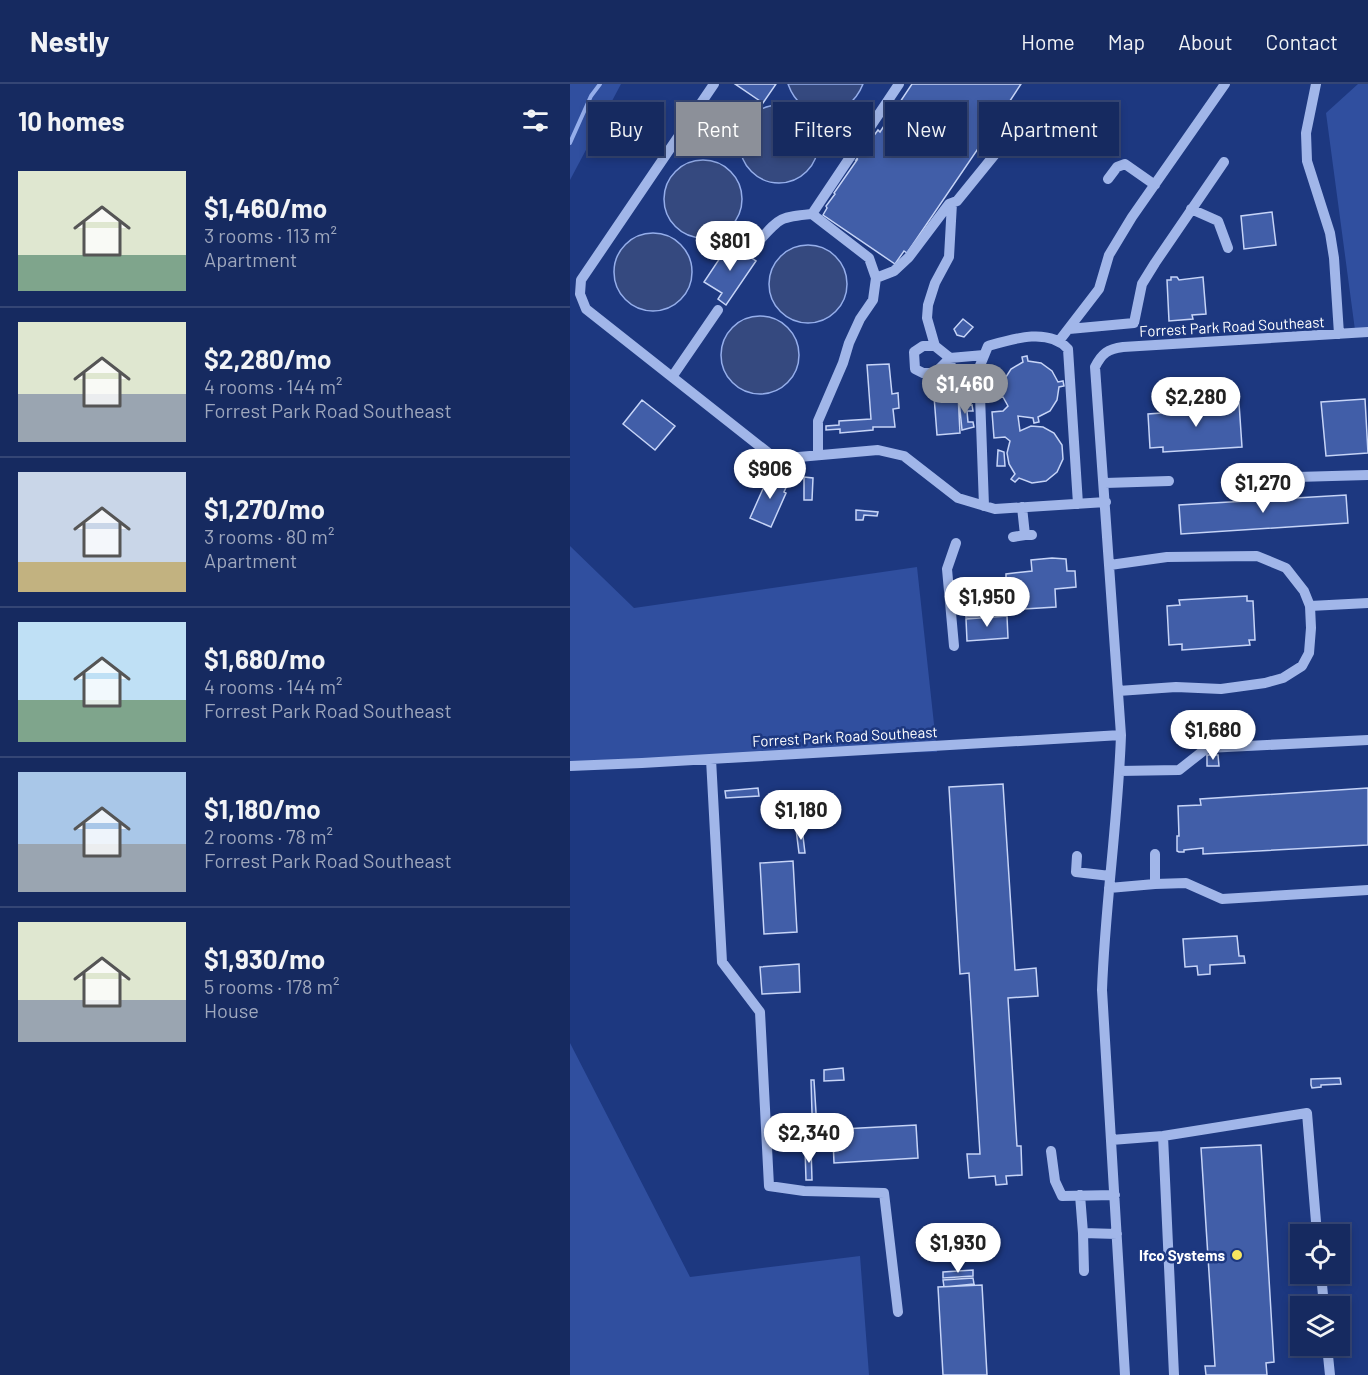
<!DOCTYPE html>
<html lang="en">
<head>
<meta charset="utf-8">
<style>
	:root { --surface:#162a60; --page:#233669; --text:#f1f3f6; --muted:#9ea7bd; --line:#354675; --accent:#8c9099 }
	body { margin:0; font-family:Barlow,sans-serif; background:var(--page); color:var(--text); height:100vh; display:flex; flex-direction:column; font-size:22px; white-space:nowrap }
	* { box-sizing:border-box; margin:0 }
	p { font-size:20px; color:var(--muted) }
	.icon { flex:none; width:33px; height:33px; fill:none; stroke:currentColor; stroke-width:2; stroke-linecap:round; stroke-linejoin:round }
	.map { position:relative; flex:1; overflow:hidden }
	.sheet { display:flex; flex-direction:column; background:var(--surface); width:570px }
	.sheet>* { flex:none }
	.guide { position:absolute; left:18px; top:18px; width:570px; height:54px; display:flex; gap:12px }
	.tools { position:absolute; left:720px; top:1140px; display:grid; gap:12px }
	.tools a { display:grid; place-items:center; width:60px; height:60px; border-radius:0px; background:var(--surface); box-shadow:0 3px 9px #0003,0 0 0 2px var(--line); font-size:30px }
	.price { position:absolute; translate:-50% -51px; padding:0 14px; border-radius:21px; background:#fff; color:#222; font-size:20px; line-height:39px; filter:drop-shadow(0 2px 3px #0008) }
	.price::after { content:''; position:absolute; left:50%; top:36px; width:18px; height:14px; margin-left:-9px; background:inherit; clip-path:polygon(0 0,100% 0,50% 100%) }
	.price.current { background:var(--accent); color:#fff }
	ul { padding:0; list-style:none }
	li { display:flex; align-items:center; gap:18px; height:150px; padding:0 18px }
	li+li { border-top:2px solid var(--line) }
	li span { display:grid; place-items:center; flex:none; width:168px; height:120px; border-radius:0px; color:#555 }
	li>.icon { margin-inline-start:auto }
	span .icon { width:72px; height:72px; fill:#fffc; stroke-width:1 }
	li b { font-size:26px }
	h2 { display:flex; justify-content:space-between; align-items:center; height:72px; padding:0 18px; font-size:26px }
	.pill { padding:0 21px; border-radius:0px; background:var(--surface); box-shadow:0 3px 9px #0003,0 0 0 2px var(--line); font-size:21px; line-height:54px }
	.pill.current { background:var(--accent); color:#fff }
	header { display:flex; align-items:center; gap:36px; box-sizing:border-box; height:84px; padding:0 30px; background:var(--surface); border-bottom:2px solid var(--line) }
	header strong { font-size:28px }
	nav { display:flex; gap:33px; margin-inline-start:auto; font-size:21px }
	main { display:flex; flex:1; min-height:0 }
	.map>svg:first-child { display:block }
</style>
</head>
<body>
<header>
<strong>Nestly</strong>
<nav><a>Home</a><a>Map</a><a>About</a><a>Contact</a></nav>
</header>
<main>
<section class="sheet">
<h2>10 homes<svg class="icon" aria-label="filters" viewBox="0 0 24 24"><path d="M4 7h16M4 17h16"/><circle cx="9" cy="7" r="2"/><circle cx="15" cy="17" r="2"/></svg></h2>
<ul>
<li><span style="background:linear-gradient(#dfe7d0 70%,#7fa58c 0)"><svg class="icon" aria-label="home" viewBox="0 0 24 24"><path d="M3 11l9-7 9 7M6 9v11h12V9"/></svg></span><div><b>$1,460/mo</b><p>3 rooms · 113 m²</p><p>Apartment</p></div></li>
<li><span style="background:linear-gradient(#dfe7d0 60%,#9aa5b1 0)"><svg class="icon" aria-label="home" viewBox="0 0 24 24"><path d="M3 11l9-7 9 7M6 9v11h12V9"/></svg></span><div><b>$2,280/mo</b><p>4 rooms · 144 m²</p><p>Forrest Park Road Southeast</p></div></li>
<li><span style="background:linear-gradient(#c9d6e8 75%,#c2b280 0)"><svg class="icon" aria-label="home" viewBox="0 0 24 24"><path d="M3 11l9-7 9 7M6 9v11h12V9"/></svg></span><div><b>$1,270/mo</b><p>3 rooms · 80 m²</p><p>Apartment</p></div></li>
<li><span style="background:linear-gradient(#bfe0f5 65%,#7fa58c 0)"><svg class="icon" aria-label="home" viewBox="0 0 24 24"><path d="M3 11l9-7 9 7M6 9v11h12V9"/></svg></span><div><b>$1,680/mo</b><p>4 rooms · 144 m²</p><p>Forrest Park Road Southeast</p></div></li>
<li><span style="background:linear-gradient(#a9c7e8 60%,#9aa5b1 0)"><svg class="icon" aria-label="home" viewBox="0 0 24 24"><path d="M3 11l9-7 9 7M6 9v11h12V9"/></svg></span><div><b>$1,180/mo</b><p>2 rooms · 78 m²</p><p>Forrest Park Road Southeast</p></div></li>
<li><span style="background:linear-gradient(#dfe7d0 65%,#9aa5b1 0)"><svg class="icon" aria-label="home" viewBox="0 0 24 24"><path d="M3 11l9-7 9 7M6 9v11h12V9"/></svg></span><div><b>$1,930/mo</b><p>5 rooms · 178 m²</p><p>House</p></div></li>
</ul>
</section>
<div class="map">
<svg width="798" height="1291" viewBox="0 0 798 1291">
	<rect width="100%" height="100%" fill="#1d3880"/>
	<path fill="#304f9f" d="M0,0H51L0,96Z
		M788,0H798V246H785L756,29Z
		M0,462L64,524L347,483L367,668L147,671L0,679Z
		M0,959L120,1193L290,1172L299,1291H0Z"/>
	<path fill="#35497f" stroke="#95aeeb" stroke-width="1.5" d="M218,0H293C278,38 232,40 218,0Z
		M170 60a39 39 0 1 1 78 0a39 39 0 1 1-78 0Z
		M94 115a39 39 0 1 1 78 0a39 39 0 1 1-78 0Z
		M44 188a39 39 0 1 1 78 0a39 39 0 1 1-78 0Z
		M199 200a39 39 0 1 1 78 0a39 39 0 1 1-78 0Z
		M151 271a39 39 0 1 1 78 0a39 39 0 1 1-78 0Z"/>
	<g fill="none" stroke-linecap="round" stroke-linejoin="round">
		<path stroke="#95aeeb" stroke-width="4" d="M0,59L21,12L30,0"/>
	</g>
	<path fill="#415ea8" stroke="#c6d4f7" stroke-width="1.5" d="M165,0H206L193,19Z
		M342,0H451L426,38L433,43L427,52L420,47L337,169L334,167L325,180L253,131L257,124L256,122L265,110L264,109L287,76H286L308,46L310,48Z
		M702,128L706,161L674,165L671,132Z
		M160,159L186,177L156,221L148,215L152,209L134,198Z
		M601,193H607L609,196L633,193L636,230L622,231L623,235L599,237L597,196H601Z
		M393,235L403,243L394,253L387,251L384,245Z
		M457,272L458,277L471,279L482,287L488,298L493,297L494,302L489,303L487,316L480,327L468,333L469,338L464,339L463,334L448,332L450,347L461,342L473,343L484,349L492,361L493,375L487,388L476,397L462,399L449,394L445,398L441,395L445,390L439,380L437,369L440,357L435,353L424,354L422,328L433,327L438,322L433,313L428,314V309L432,308L434,296L441,285L453,278L452,273Z
		M319,280L322,310L328,309L329,324L323,325L325,343H303V346L270,349V345L256,346V342L269,341V337L301,335L297,281Z
		M388,310L390,349L367,351L364,312Z
		M396,315L397,322L402,321L403,327H397L398,338H403L404,343L392,346L389,316Z
		M795,315L798,369L756,372L751,318Z
		M72,316L105,342L85,366L53,340Z
		M669,319L672,363L593,368V363L580,364L578,330L591,329L590,324Z
		M428,366L434,368L435,382H427Z
		M200,389L219,397L214,408L216,409L201,443L180,434Z
		M234,393L243,394L242,416H234Z
		M776,411L778,439L611,450L609,421Z
		M286,426L308,428L307,432L294,431L293,436H286Z
		M482,474L496,475L497,487H505L506,503L485,505L486,523L440,526L441,530L396,533L393,497L436,494V490L462,487L461,476Z
		M677,512V517H683L685,556H679L680,561L612,566V560L599,561L597,522L610,521L609,516Z
		M437,532L438,554L397,557L396,535Z
		M637,671H648L649,682H637Z
		M433,700L445,886L466,884L468,912L438,914L447,1062H451L452,1091L436,1092L437,1100L426,1101L425,1092L399,1094L397,1070H410L399,889L390,890L379,703Z
		M188,704L189,712L156,714L155,707Z
		M798,704V761L633,770V764L614,766V768H609L607,767V752H609L608,722L631,721L630,715Z
		M232,744L235,769H229L226,745Z
		M223,777L227,848L194,850L190,779Z
		M667,852L669,872H674L675,879L640,881V890L628,891L627,882L615,883L613,855Z
		M229,880L230,908L192,910L190,883Z
		M273,984L274,996L254,997V986Z
		M770,994L771,1000L751,1001V1003L742,1004L741,1001V995Z
		M241,996H244L248,1061H243Z
		M346,1041L348,1074L264,1079L263,1056H255L254,1046Z
		M691,1061L704,1278L696,1279L697,1291H636L635,1282H645L631,1064Z
		M241,1063L242,1096H236L235,1064Z
		M403,1186V1192L373,1194V1188Z
		M403,1194L404,1200L374,1203L373,1196Z
		M412,1201L417,1291H373L368,1203Z"/>
	<g fill="none" stroke-linecap="round" stroke-linejoin="round">
		<path stroke="#a1b6e9" stroke-width="10" d="M144,0L11,196L10,210L16,225L206,375L308,366L334,372L388,414L425,425L536,418
			M746,0L736,49L737,77L760,149L764,174L769,250
			M538,95L547,83L555,80L585,101
			M621,125L648,137L658,164
			M242,130L329,0
			M190,156C210,133 211,133 242,130L299,174L306,194L303,216L290,235L279,259L273,279L248,337V371
			M306,194L324,187L339,173L379,120L387,117L439,53L452,48L467,49
			M499,245L564,239L572,200L585,179L654,78
			M489,257L529,205L539,171L562,133L655,0
			M353,262H365L380,274L365,289H353L345,285L344,268Z
			M365,262L357,234L358,221L365,199L379,173L382,119
			M102,293L148,226
			M383,304L380,274L414,271
			M661,395L798,391
			M535,399L599,397
			M414,422L409,284L418,262C442,255 479,243 498,265L508,420
			M452,423L455,451H462
			M443,453L455,451
			M540,481L597,473L687,472L716,484L734,507L740,522L741,544L739,569L732,582L713,594L695,599L651,605L606,603L548,607
			M740,522L798,519
			M384,562L377,485L386,459
			M141,675L152,878L190,928L199,1102L234,1107L314,1109L328,1228
			M0,682L72,679L551,651
			M549,687L609,686L637,664L798,656
			M507,772L506,788L540,792
			M585,800L616,799L652,815L798,806
			M539,804L585,800V770
			M593,1052L604,1291
			M541,1056L593,1052L737,1029L747,1150
			M481,1067L485,1097L492,1112L545,1111
			M510,1111L513,1149
			M514,1187L513,1149L547,1150
			M751,1190L754,1222
			M757,1262L760,1291
			M555,1291L532,906C535,821 548,737 551,651L525,283C532,269 538,265 553,263L798,248"/>
	</g>
	<circle fill="#f9e660" stroke="#1d3880" stroke-width="2" cx="667" cy="1171" r="6"/>
	<g text-anchor="middle" dominant-baseline="central" stroke-width="5" stroke-linejoin="round" paint-order="stroke">
		<g font-size="15" fill="#fff" stroke="#1d3880">
			<text transform="translate(662 242) rotate(-3)">Forrest Park Road Southeast</text>
			<text transform="translate(275 652) rotate(-3)">Forrest Park Road Southeast</text>
		</g>
		<g font-size="15" font-weight="bold" fill="#fff" stroke="#1d3880" text-anchor="end">
			<text x="655" y="1171">Ifco Systems</text>
		</g>
	</g>
</svg>
<div class="tools">
<a><svg class="icon" aria-label="locate" viewBox="0 0 24 24"><circle cx="12" cy="12" r="6"/><path d="M12 2v4M12 18v4M2 12h4M18 12h4"/></svg></a>
<a><svg class="icon" aria-label="layers" viewBox="0 0 24 24"><path d="M12 4l9 5-9 5-9-5zM3 14l9 5 9-5"/></svg></a>
</div>
<b class="price" style="left:160px;top:188px">$801</b>
<b class="price current" style="left:395px;top:331px">$1,460</b>
<b class="price" style="left:626px;top:344px">$2,280</b>
<b class="price" style="left:200px;top:416px">$906</b>
<b class="price" style="left:693px;top:430px">$1,270</b>
<b class="price" style="left:417px;top:544px">$1,950</b>
<b class="price" style="left:643px;top:677px">$1,680</b>
<b class="price" style="left:231px;top:757px">$1,180</b>
<b class="price" style="left:239px;top:1080px">$2,340</b>
<b class="price" style="left:388px;top:1190px">$1,930</b>
<div class="guide">
<a class="pill">Buy</a>
<a class="pill current">Rent</a>
<a class="pill">Filters</a>
<a class="pill">New</a>
<a class="pill">Apartment</a>
</div>
</div>
</main>
</body>
</html>
